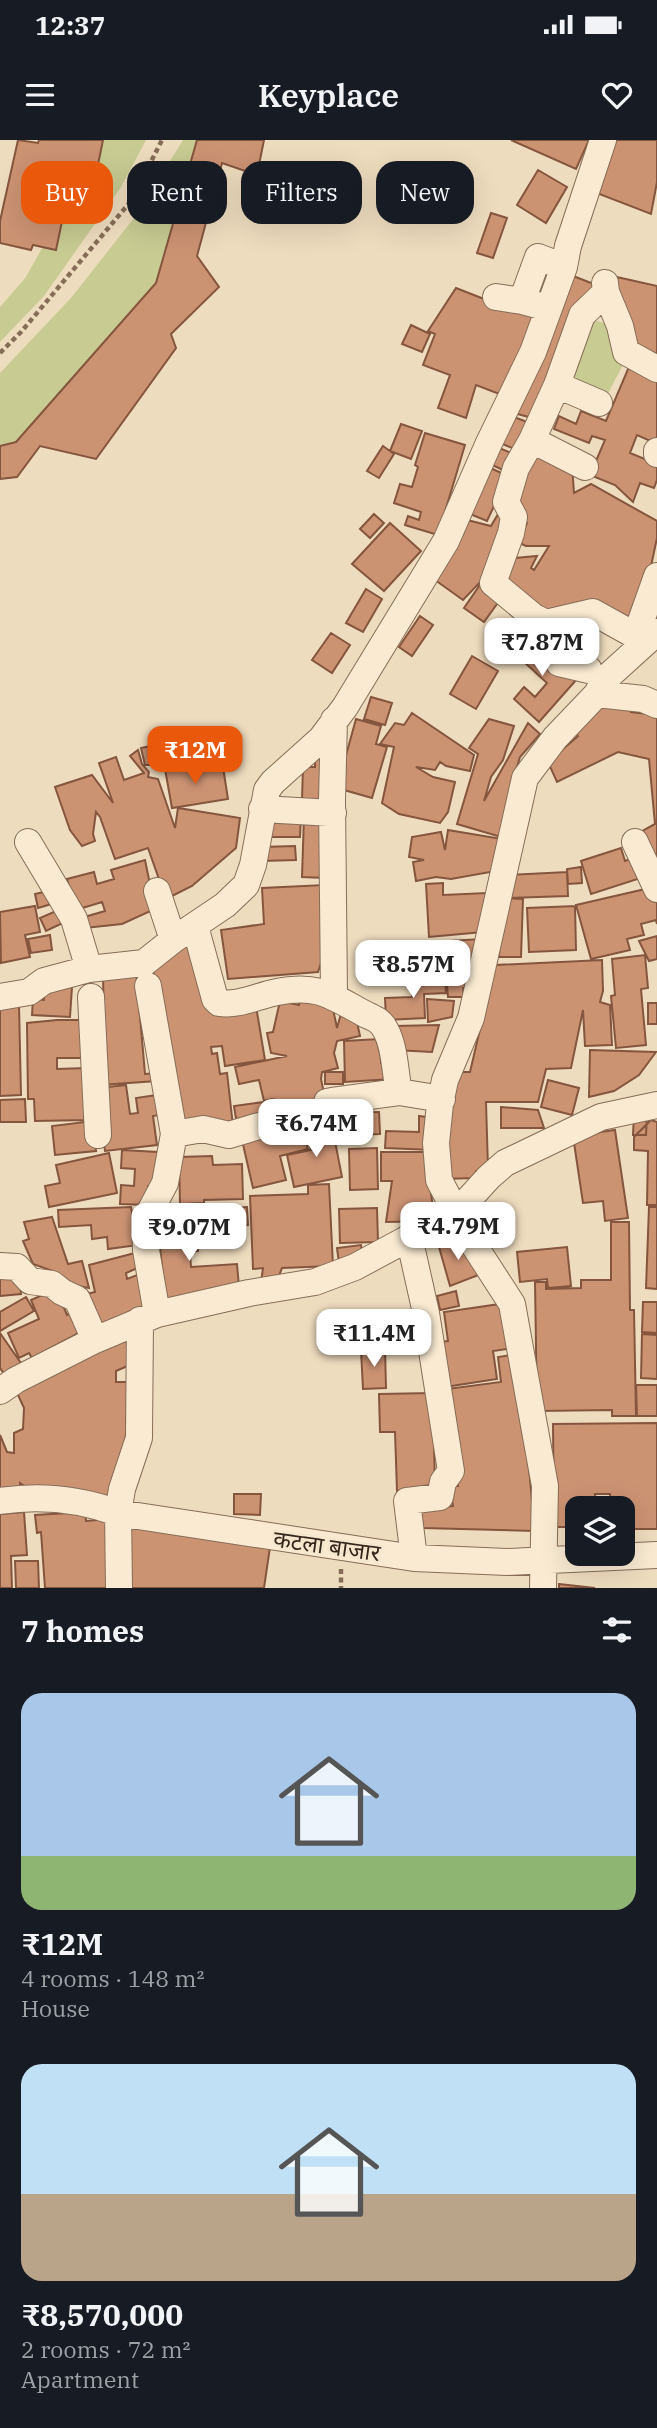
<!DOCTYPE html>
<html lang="en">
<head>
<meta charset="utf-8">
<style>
	:root { --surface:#171b24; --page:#20242c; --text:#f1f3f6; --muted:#9ea1a6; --accent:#ea580c }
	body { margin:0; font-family:"IBM Plex Serif","Noto Sans Devanagari",serif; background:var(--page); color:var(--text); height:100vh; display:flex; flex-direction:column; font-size:26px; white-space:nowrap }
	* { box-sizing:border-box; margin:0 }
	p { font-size:23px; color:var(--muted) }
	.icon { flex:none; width:38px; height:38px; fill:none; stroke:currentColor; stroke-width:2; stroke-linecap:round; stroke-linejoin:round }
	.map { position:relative; height:1448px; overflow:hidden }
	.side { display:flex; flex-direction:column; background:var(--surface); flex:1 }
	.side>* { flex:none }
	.top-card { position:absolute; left:21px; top:21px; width:616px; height:63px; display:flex; gap:14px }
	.fabs { position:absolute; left:565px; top:1356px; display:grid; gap:14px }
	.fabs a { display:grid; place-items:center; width:70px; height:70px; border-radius:14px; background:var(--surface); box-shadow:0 7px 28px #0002; font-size:35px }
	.price { position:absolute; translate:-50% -60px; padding:0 16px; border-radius:14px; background:#fff; color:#222; font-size:23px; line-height:46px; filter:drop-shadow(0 2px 4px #0008) }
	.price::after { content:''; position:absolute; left:50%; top:42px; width:21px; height:16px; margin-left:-10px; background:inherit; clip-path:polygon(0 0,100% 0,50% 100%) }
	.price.selected { background:var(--accent); color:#fff }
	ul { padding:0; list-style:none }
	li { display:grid; align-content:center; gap:14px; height:371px; padding:0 21px }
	li span { display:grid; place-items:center; height:217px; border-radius:21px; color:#555 }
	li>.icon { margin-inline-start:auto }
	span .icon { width:126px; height:126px; fill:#fffc; stroke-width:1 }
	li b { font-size:30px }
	h2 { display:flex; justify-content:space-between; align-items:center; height:84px; padding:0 21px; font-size:30px }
	.tag { padding:0 24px; border-radius:21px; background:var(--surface); box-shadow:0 7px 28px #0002; font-size:24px; line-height:63px }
	.tag.selected { background:var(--accent); color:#fff }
	.status { display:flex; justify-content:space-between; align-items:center; height:49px; padding:0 35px; background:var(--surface); direction:ltr }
	.status svg { height:19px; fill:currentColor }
	header { display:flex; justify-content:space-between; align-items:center; height:91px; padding:0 21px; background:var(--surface); font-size:32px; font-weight:600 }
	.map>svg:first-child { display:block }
</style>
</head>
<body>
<div class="status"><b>12:37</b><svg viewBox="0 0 49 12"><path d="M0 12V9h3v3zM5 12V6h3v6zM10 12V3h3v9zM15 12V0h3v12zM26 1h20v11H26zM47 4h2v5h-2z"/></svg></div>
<header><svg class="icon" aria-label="menu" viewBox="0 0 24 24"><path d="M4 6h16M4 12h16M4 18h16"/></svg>Keyplace<svg class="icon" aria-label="heart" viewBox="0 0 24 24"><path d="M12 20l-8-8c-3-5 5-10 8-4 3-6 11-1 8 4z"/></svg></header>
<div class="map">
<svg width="657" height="1448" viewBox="0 0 657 1448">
	<rect width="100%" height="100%" fill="#eedcbe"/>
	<path fill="#c8cb92" d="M94,0H146L121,47L44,156L0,202V167L26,137L73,52Z
		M183,0H197L156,143L16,302L0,306V233L71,158L134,78Z
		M585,177L616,187L626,219L604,261L562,243Z"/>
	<path fill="#cc9373" stroke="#85553d" stroke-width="2" d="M18,0L38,3L39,0H103L94,44L71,39L56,110L33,105L31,110L0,103V81Z
		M197,0H264L257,35L222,23L197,116L219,147L171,194L176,208L96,319L40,306L17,337L0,339V306L16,302L156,143Z
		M511,0H589L576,29Z
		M611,0H657V42L651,74L594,52Z
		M538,30L567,47L546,83L517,65Z
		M430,50H452V74H429Z
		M491,73L507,78L493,118L477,113Z
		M568,134L599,146L536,279L514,273Z
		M608,135L657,146V224L637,212Z
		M456,148L484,159L539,172L502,255L476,245L466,278L438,268L450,235L423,225L435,194L428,191Z
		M411,185L430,194L422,212L402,204Z
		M631,222L657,235V299L655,303L637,295L630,313L657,324V340L654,348L640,343L633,362L615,345L590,335L605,300L592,296L589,303L554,289L559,276L576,284L581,271L606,281Z
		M511,276L533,284L522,312L500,303Z
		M401,284L422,291L411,319L390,311Z
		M425,293L465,305L438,395L405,385L408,376L419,380L421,372L394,363L400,344L412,347L418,327L415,325Z
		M383,306L394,314L379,338L367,331Z
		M497,307L516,315L507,332L488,323Z
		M533,309L572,325L574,353L591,344L657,381V398L650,431L635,480L551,473L503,441L515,418L537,416L531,428L534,430L549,406H526L517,402L527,383L519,378L516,354Z
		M486,326L508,336L487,381L465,372Z
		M501,369L508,372L487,435L463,460L435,440L463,379L491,386Z
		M374,374L384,383L370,398L360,389Z
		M390,383L421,411L384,451L352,424Z
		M482,442L502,457L484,482L464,468Z
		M366,449L382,459L363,492L346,483Z
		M420,476L433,485L412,516L399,507Z
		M331,493L350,505L332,533L312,520Z
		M526,493L577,539L539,582L514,559L524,547L535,557L547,543L511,510Z
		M472,516L498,531L476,569L450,554Z
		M371,557L392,563L385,585L364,579Z
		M598,562L632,565L631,572L657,575V725L635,695L655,684L649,619L618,612L557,642L548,622L578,596L570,586Z
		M412,573L474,615L470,631L446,626L440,622L435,630L416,627L433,637L455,642L448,672L440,683L399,674L382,663L394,607L380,604L395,583L404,585Z
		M356,579L381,586L376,604L387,607L372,658L337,648Z
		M489,579L514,586L503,620L491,637L484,661L528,583L540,594L520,617L511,647L501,697L457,684L478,614L469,608Z
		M192,603L193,623L158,625L157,604Z
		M151,606L153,625H145L141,608Z
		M315,609H329V661L302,660L303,627H315Z
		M138,610L142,624L149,632L148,637L158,639L175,688L178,668L240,678L236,708L192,746L166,759L148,708L115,719L100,677L96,672L93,694L95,701L82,706L70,690L55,647L92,635L113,663L99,623L116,617L124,640L144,633L130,616Z
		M194,624L196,632L223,627L228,659L172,668L165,629Z
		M266,675H301L300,697H266Z
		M304,676L328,677L326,738L302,737Z
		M448,690L502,699L496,731L451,739L436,737L416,741L413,722L424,720L409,717L412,697L441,692L445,710Z
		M295,706L296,720L261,721V707Z
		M621,708L625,721L639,716L647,736L591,754L581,721Z
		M145,720L155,769L122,784L85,788L81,778L105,771L102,762L76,770L67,739L94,732L97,744L114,739L111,730Z
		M581,727L582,743L568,744L567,729Z
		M567,732L568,756L507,758L506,735Z
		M443,743V755L487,753L483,792L429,797L426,744Z
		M325,745L323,817L318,832L228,839L221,790L264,784L262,748Z
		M654,747L657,755V784L656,780L641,784L644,795L627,799L630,810L591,819L576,765Z
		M52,750L55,763L38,768L35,754Z
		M502,758L523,759L521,817H499Z
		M35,766L40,792L25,795L30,817L1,823L0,772Z
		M575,766L576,810L529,812L527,768Z
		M63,768L69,780L46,791L40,778Z
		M50,795L52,810L31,813L28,799Z
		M657,796V819L649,821L639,801Z
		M191,799L217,871L256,866L265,920L225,926L222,906L211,907L212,914L217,913L220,934L227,933L233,986H176L152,823Z
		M481,799L476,844L463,848L464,857H448L446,834L403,837L401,804Z
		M645,815L648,848L641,849L646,905L616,908L611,856L615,855L612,819Z
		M602,820L603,851L600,862L610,865L612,905L585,906L583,870L571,928L546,929L538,962H486L488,1028L476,1031L475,1038L441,1039L455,932H470L495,825Z
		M136,830L145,934L156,933L157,941L100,945L104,902L103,831Z
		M445,839L446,853L424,854L425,878L386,880L385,858L412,857L411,841Z
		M45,845L72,847L70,877L32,875L33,859L44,860Z
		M301,857L332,864L337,888L342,870L355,873L360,896L337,901L334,913L338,928L322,932L321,939L325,958L293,964L272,959L264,961L259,940L239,944L235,927L287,916L271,913L267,893L273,892L280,861L299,865Z
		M427,859L454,861L452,877L428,882Z
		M648,863H657V884H648Z
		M0,865H19L21,955L0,956Z
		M57,880H83L84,918H57V929L86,928L88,980L35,981L34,959H28L27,883Z
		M439,885L432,912L395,910V886Z
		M380,899L381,923H392V939L345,942L344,901Z
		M590,910L656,912L639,935L614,951L589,957Z
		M325,932H343V944H325Z
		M548,940L579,948L572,975L541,967Z
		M126,945L130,974L138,973L136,958L164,954L166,974L153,976L157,1005L105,1011L98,948Z
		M25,959L26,982H0V960Z
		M271,961L273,974L236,979L234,966Z
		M501,967L538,970L544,988H501Z
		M379,972L380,994L354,995L353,973Z
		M634,973L647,974L646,995H633Z
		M334,974H351L352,995L334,996Z
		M419,976L435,978L432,1010L385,1008L386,991L419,992Z
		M315,980L318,994L333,991L342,1037L294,1047L287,1015L311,1010L305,982Z
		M651,980L657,982V1065H647L648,1011L634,1010V997Z
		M93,981L96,1011L55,1015L52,986Z
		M302,986L308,1009L280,1016L286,1040L253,1048L242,1000Z
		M615,990L628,1078L605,1081L603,1061L583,1063L573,996Z
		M377,1008L378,1049L350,1050L349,1009Z
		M122,1010L158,1012L157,1047L148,1046V1065L120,1064L121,1045L134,1046L135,1029L121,1028Z
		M381,1012H425L435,1081L386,1082L392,1041H381Z
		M109,1013L117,1053L49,1067L45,1046L60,1043L56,1025Z
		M212,1016L213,1025L242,1024L243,1059L204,1060V1063L180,1064L179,1017Z
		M329,1044L333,1126L282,1128L276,1144L261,1142L263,1128L253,1129L250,1056L308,1054V1045Z
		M131,1067L138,1105L108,1109L107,1097L92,1099L91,1085L59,1087L58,1070Z
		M247,1067L248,1085L213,1088V1083L196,1084L195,1071Z
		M649,1067H657V1149L646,1148Z
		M377,1068L378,1102L340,1103L339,1069Z
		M195,1072L198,1111L190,1112L191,1127L237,1124L239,1147L166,1167L157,1076Z
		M52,1077L68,1124L82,1121L89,1148L67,1144L53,1131L33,1124L23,1101L29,1099L24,1082Z
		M611,1082H629L630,1170H634L636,1276H612V1270L537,1271L535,1142H546V1149L581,1148V1140H611Z
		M462,1098L481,1134L450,1146L439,1107Z
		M361,1105L363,1119L339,1123L337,1108Z
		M567,1107L571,1146L548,1148L547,1139L520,1142L517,1112Z
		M135,1113L140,1127L126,1133L127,1139L140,1134L149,1168L97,1189L82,1155L95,1152L89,1125Z
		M19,1132L21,1154L0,1156V1133Z
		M56,1149L67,1175L72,1172L79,1193L32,1218L29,1213L19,1218L8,1193L39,1179L31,1160Z
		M456,1151L459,1166L440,1170L437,1156Z
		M26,1157L34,1171L0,1191V1172Z
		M643,1162H657V1193L642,1192Z
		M507,1163L514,1208L493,1211L497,1239L445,1247L438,1202L448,1201L444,1172Z
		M0,1193L23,1226L7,1238L0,1228Z
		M642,1194L657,1195V1239L641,1238Z
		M132,1197L137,1222L116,1231V1242H128L125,1319L112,1358L27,1348L20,1343V1351L0,1354V1295L7,1312L14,1313V1293L23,1289L24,1268L14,1246Z
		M385,1208L386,1248L363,1249L361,1210Z
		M518,1214L535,1391L423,1388L417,1371L453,1366L450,1346H458L447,1249L501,1242L498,1217Z
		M636,1245H657V1276H637Z
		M433,1253L435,1350L397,1351L395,1292H380L379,1254Z
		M657,1283V1389H623V1368H610V1354H595L596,1368H578V1387H554L553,1284Z
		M234,1354H261L260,1375L234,1374Z
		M24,1372L27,1415L11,1416L12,1448H0V1374Z
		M85,1372L86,1381L111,1379L115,1448H45L41,1392L37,1393L35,1375Z
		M130,1384L270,1407L264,1448H127Z
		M15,1421H38L39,1448H16Z
		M559,1444L595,1448H559Z"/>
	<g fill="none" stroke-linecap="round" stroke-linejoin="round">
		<g stroke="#866d57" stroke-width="28">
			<path id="minor" d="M605,143L606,152L620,186L626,212L657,229
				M606,152L582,175L557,245L532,300L516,328L506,362L514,377L511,393L493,443L534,477L546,483L593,472L645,501
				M496,157L522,161
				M548,168L522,161L538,117L564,127
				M557,245L599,263
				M532,300L585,327
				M657,311V314
				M546,483L559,523L589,530
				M636,495L657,436
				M597,554L643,559L657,565
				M334,580L332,660L334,855
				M262,669L333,673
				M28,702L74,779L89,829
				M635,702L657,749
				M157,751L173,800
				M195,786L215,859L219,863C239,866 257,856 277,852C317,844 330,855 363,873C372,878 380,879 385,889C395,906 395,933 399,952
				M148,846L174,994L165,1043L145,1081L146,1110L157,1174
				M0,857L29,852L44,841L89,829L144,823L173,800L225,765L246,745L253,725L267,650L273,642L321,599L345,567L446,401L488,305L533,212L564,127L568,106L603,0
				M91,857L98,995
				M174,994L203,989L229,995L259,986L320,977L324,973L327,962L332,961L399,952L442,959
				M409,1097L426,1173L451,1331L443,1342L440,1357L407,1361L414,1418
				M0,1126L17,1127L30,1141L52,1144L62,1152L77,1159L95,1200
				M0,1251L16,1240L95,1200L157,1174L249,1153L315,1142L355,1127L457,1072L489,1037L505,1023L601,977L657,965
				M0,1361C40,1355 80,1359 118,1373L414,1418L507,1422L657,1415
				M119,1448L118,1373L122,1349L139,1298L140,1180
				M543,1448L545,1346L512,1164L470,1099L439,1040L436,1003L440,964L445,940L471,878L525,638L555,598L597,554L604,540L657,492"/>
		</g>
		<path stroke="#866d57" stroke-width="4.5" stroke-dasharray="5 3.5" stroke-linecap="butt" d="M0,213L21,192L131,61L162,0
			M341,1429V1448"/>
		<use href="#minor" stroke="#f9ead1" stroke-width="26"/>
	</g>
	<g text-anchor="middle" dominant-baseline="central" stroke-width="5" stroke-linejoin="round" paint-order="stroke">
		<g font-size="23" fill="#35261c" stroke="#f5e7cd">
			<text transform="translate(327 1405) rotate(8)">कटला बाजार</text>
		</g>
	</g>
</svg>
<div class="fabs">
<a><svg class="icon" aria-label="layers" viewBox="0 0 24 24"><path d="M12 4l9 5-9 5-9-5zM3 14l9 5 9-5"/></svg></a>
</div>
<b class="price" style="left:542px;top:538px">₹7.87M</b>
<b class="price selected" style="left:195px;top:646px">₹12M</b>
<b class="price" style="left:413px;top:860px">₹8.57M</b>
<b class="price" style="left:316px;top:1019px">₹6.74M</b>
<b class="price" style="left:458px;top:1122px">₹4.79M</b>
<b class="price" style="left:189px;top:1123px">₹9.07M</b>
<b class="price" style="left:374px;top:1229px">₹11.4M</b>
<div class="top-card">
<a class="tag selected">Buy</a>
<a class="tag">Rent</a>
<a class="tag">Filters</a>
<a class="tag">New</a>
</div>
</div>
<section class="side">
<h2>7 homes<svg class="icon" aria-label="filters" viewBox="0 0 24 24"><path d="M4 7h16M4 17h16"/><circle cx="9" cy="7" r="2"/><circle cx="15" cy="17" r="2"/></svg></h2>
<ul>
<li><span style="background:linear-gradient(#a9c7e8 75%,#8fb573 0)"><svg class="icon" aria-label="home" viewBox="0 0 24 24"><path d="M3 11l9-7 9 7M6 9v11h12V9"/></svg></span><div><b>₹12M</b><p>4 rooms · 148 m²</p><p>House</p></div></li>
<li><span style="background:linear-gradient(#bfe0f5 60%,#b9a48a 0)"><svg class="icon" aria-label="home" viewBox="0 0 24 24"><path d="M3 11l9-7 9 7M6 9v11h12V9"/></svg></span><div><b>₹8,570,000</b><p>2 rooms · 72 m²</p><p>Apartment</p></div></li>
</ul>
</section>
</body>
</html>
